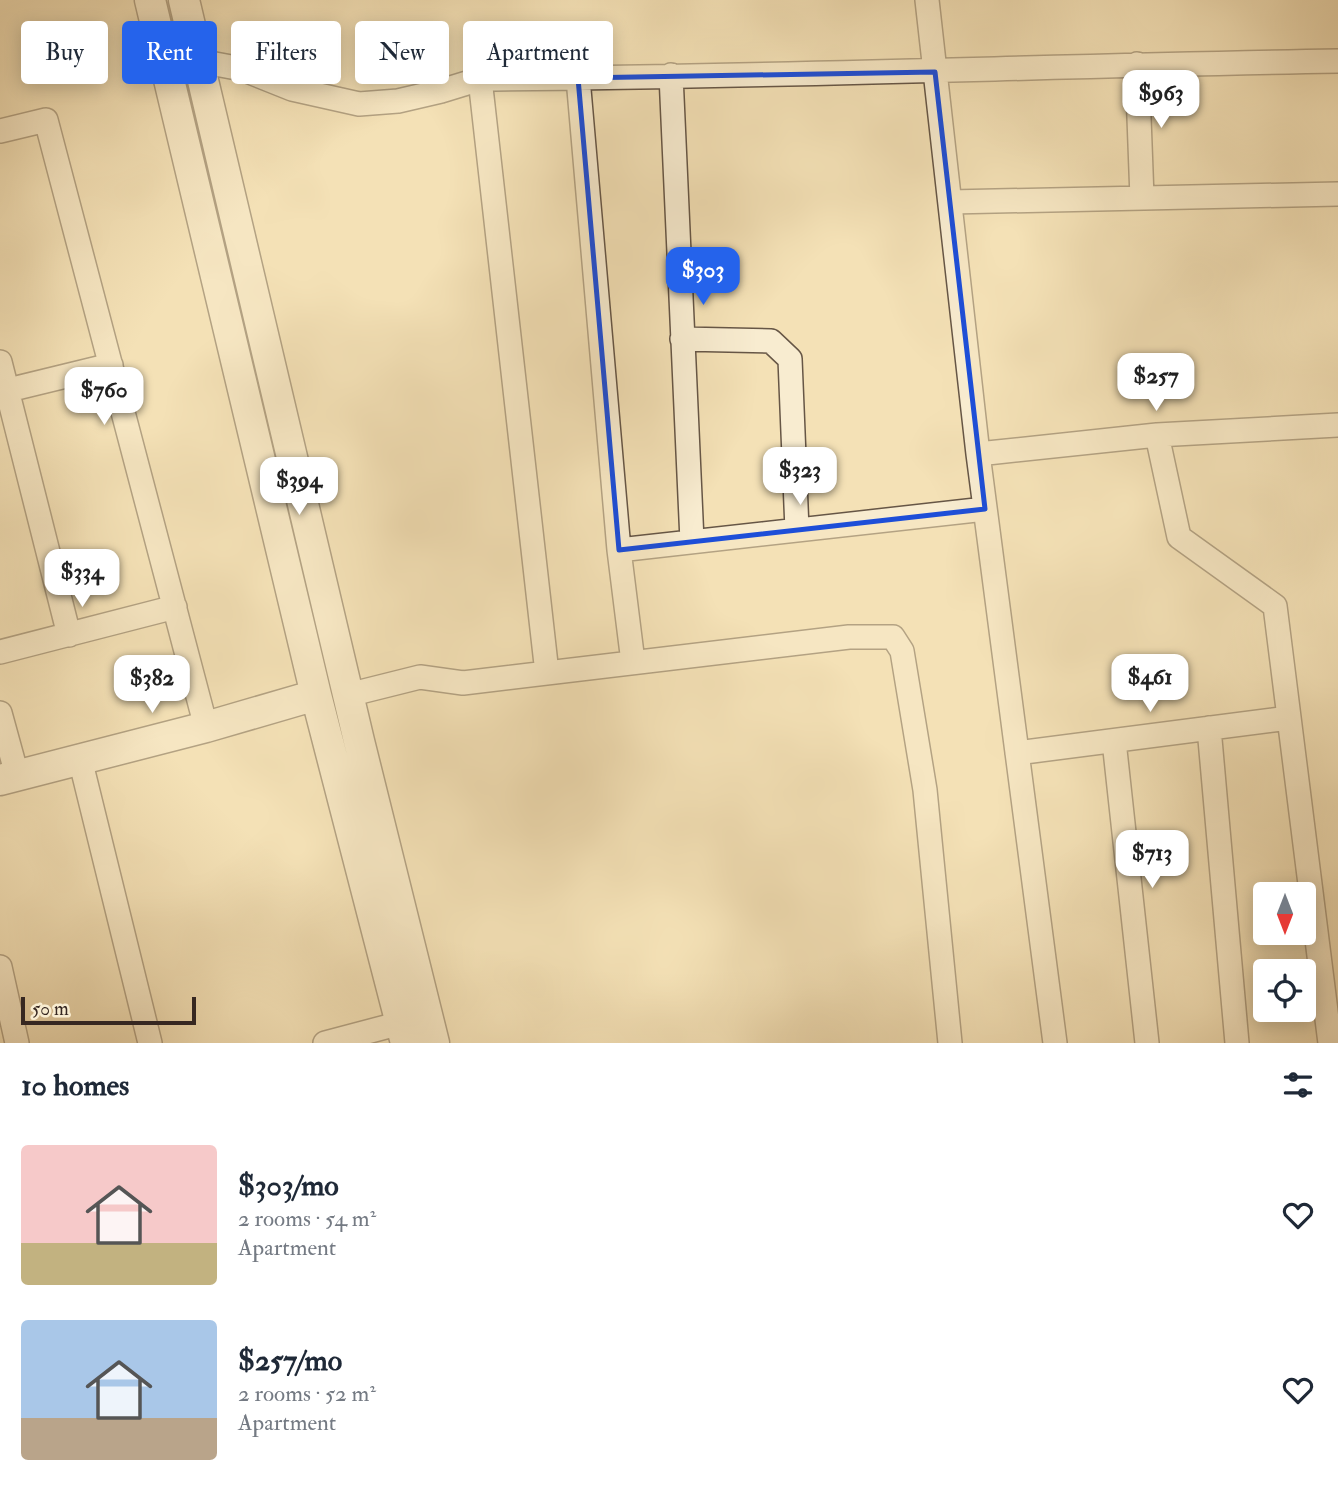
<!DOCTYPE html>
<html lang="en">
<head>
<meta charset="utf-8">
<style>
	:root { --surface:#fff; --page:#f6f6f7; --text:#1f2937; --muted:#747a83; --accent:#2563eb }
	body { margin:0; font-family:"IM FELL Double Pica",serif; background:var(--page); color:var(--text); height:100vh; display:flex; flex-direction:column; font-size:26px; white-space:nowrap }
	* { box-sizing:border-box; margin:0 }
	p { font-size:23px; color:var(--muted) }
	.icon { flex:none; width:38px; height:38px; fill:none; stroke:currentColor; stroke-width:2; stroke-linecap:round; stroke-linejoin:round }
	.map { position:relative; height:1043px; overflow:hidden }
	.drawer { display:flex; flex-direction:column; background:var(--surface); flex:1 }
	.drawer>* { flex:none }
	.top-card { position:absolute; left:21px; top:21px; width:700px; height:63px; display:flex; gap:14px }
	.needle { width:46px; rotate:180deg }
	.buttons { position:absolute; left:1253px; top:882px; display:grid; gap:14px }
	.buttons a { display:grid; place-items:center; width:63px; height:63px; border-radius:7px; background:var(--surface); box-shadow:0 4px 18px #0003; font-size:35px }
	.scale { position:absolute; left:21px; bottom:18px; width:175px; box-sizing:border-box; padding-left:7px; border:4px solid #362721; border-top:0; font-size:19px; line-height:24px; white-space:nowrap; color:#362721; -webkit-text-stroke:5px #f8ecd0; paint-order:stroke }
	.price { position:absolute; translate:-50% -60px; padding:0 16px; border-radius:14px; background:#fff; color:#222; font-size:23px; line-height:46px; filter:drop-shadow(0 2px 4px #0008) }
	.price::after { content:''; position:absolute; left:50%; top:42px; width:21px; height:16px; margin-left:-10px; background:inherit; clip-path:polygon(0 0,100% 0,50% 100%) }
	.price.selected { background:var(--accent); color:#fff }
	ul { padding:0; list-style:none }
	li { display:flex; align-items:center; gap:21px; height:175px; padding:0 21px }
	li span { display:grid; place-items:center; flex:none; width:196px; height:140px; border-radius:7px; color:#555 }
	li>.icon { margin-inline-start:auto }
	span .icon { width:84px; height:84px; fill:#fffc; stroke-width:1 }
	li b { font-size:30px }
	h2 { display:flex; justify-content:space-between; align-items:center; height:84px; padding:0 21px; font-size:30px }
	.chip { padding:0 24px; border-radius:7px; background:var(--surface); box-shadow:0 4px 18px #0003; font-size:24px; line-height:63px }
	.chip.selected { background:var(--accent); color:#fff }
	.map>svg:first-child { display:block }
</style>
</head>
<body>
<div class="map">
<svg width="1338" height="1043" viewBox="0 0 1338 1043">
	<rect width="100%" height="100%" fill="#f4e1b6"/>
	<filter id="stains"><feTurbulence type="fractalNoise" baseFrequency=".00286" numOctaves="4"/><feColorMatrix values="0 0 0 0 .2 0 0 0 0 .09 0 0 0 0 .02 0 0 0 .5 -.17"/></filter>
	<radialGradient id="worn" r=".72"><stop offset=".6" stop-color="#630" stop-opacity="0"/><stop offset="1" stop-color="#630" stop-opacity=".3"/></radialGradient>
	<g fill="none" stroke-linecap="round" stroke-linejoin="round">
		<g stroke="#665646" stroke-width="26">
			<path id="minor" d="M927,0L978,454L1055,1043
				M199,61L242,69L292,89L359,104L398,101L441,91L480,79C766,77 1052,66 1338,61
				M1137,64L1142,198
				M671,75L692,541
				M578,78L619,550L633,662
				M480,79L547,673
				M0,131L46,120L206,727
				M950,202L1338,194
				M682,339L771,341L790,359L797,530
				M0,362L69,635
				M0,392L111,365
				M1157,435L1179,537L1275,606L1330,1043
				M978,454L1157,435L1338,425
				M619,550L985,509
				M0,652L175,607
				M348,695L420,677L463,683L849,637H893L902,651L925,790L950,1043
				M0,713L17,775
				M1209,728L1237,1043
				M1114,741L1147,1043
				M1017,753L1289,718
				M80,759L150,1043
				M0,967L17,1043
				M325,1043L401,1023"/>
		</g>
		<g stroke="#665646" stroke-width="33">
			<path id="tertiary" d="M150,0L316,695L406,1043
				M184,0L359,741L434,1043
				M0,780L206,727L316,695"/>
		</g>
		<use href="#minor" stroke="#f8ecd0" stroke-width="23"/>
		<use href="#tertiary" stroke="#f8ecd0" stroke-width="30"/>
	</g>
	<path d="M0 0H1338V1043H0ZM935,72L985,509L619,550L578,78Z" fill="#f4e1b6" fill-opacity=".55" fill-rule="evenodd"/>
	<path fill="none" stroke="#1d4ed8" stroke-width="5" stroke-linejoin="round" d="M935,72L985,509L619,550L578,78Z"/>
	<rect width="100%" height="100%" filter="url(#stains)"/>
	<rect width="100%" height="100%" fill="url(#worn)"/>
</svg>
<div class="buttons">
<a><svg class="needle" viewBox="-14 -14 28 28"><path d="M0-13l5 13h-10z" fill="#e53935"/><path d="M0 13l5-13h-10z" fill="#747a83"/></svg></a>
<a><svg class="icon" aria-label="locate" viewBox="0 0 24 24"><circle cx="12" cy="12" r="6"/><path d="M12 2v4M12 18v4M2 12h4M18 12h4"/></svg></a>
</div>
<div class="scale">50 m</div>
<b class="price" style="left:1161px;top:130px">$963</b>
<b class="price selected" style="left:703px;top:307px">$303</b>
<b class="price" style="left:1156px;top:413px">$257</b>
<b class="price" style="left:104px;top:427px">$760</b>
<b class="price" style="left:800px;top:507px">$323</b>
<b class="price" style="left:299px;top:517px">$394</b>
<b class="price" style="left:82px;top:609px">$334</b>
<b class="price" style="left:1150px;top:714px">$461</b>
<b class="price" style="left:152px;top:715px">$382</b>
<b class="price" style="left:1152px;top:890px">$713</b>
<div class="top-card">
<a class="chip">Buy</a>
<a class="chip selected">Rent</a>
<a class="chip">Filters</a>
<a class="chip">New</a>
<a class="chip">Apartment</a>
</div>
</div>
<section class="drawer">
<h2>10 homes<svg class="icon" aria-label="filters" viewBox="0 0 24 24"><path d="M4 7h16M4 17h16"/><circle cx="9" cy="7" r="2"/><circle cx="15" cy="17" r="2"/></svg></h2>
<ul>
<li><span style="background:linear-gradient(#f6c9c9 70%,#c2b280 0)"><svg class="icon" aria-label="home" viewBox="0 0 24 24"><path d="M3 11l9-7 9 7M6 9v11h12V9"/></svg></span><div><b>$303/mo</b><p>2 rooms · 54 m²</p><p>Apartment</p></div><svg class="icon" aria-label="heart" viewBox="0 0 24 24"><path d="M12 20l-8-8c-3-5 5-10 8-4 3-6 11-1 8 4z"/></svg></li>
<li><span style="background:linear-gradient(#a9c7e8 70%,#b9a48a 0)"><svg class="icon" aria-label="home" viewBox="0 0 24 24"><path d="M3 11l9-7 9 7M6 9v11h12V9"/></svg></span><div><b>$257/mo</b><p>2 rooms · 52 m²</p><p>Apartment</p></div><svg class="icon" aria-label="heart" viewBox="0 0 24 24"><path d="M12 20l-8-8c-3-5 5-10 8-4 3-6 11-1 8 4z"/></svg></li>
</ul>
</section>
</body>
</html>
